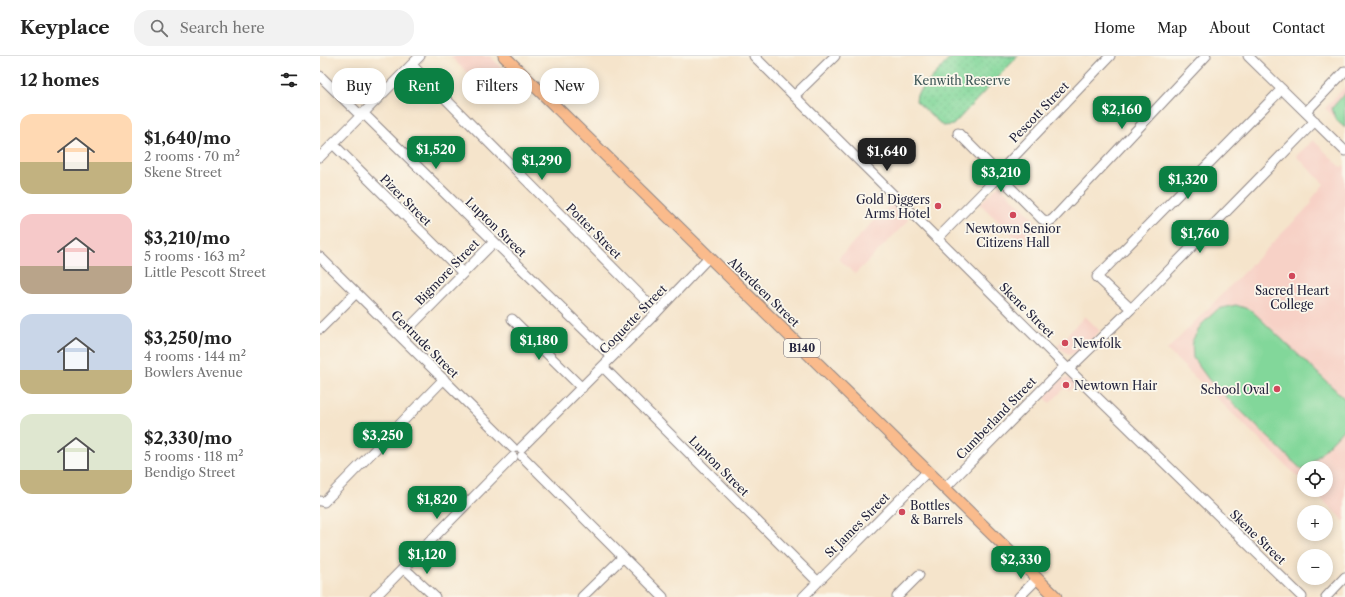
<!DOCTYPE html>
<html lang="en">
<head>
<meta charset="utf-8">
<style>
	:root { --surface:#fff; --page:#f2f2f2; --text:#222; --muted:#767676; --line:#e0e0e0; --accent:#0b8043 }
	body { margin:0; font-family:"Libre Caslon Text",serif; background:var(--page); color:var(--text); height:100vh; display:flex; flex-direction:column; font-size:15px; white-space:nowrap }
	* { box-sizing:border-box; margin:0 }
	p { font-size:13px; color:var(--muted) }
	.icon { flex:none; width:22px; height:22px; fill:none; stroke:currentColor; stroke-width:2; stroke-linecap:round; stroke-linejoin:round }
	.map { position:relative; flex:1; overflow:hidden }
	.sheet { display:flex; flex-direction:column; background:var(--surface); width:320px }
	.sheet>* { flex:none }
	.hud { position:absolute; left:12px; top:12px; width:380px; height:36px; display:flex; gap:8px }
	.tools { position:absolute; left:977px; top:405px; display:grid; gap:8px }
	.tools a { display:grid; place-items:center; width:36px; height:36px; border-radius:50%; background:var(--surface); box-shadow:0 2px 10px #0003; font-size:20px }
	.price { position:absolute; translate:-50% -34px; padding:0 9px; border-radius:8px; background:var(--accent); color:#fff; font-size:13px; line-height:26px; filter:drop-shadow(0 1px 2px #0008) }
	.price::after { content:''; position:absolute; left:50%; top:24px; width:12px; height:9px; margin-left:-6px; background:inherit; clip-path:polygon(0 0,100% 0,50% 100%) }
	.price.selected { background:#222; color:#fff }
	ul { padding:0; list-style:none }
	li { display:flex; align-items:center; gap:12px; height:100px; padding:0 20px }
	li span { display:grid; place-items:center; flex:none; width:112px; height:80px; border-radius:12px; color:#555 }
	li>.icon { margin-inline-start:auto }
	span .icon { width:48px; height:48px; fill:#fffc; stroke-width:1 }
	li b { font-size:17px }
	h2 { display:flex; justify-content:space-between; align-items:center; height:48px; padding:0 20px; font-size:17px }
	.tag { padding:0 14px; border-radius:16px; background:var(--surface); box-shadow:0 2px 10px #0003; font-size:14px; line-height:36px }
	.tag.selected { background:var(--accent); color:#fff }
	header { display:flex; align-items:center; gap:24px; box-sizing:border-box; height:56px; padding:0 20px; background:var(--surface); border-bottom:1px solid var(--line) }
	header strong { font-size:19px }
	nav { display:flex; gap:22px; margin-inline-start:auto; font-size:14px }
	.search { width:280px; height:36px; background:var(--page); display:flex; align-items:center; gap:10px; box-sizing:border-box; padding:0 14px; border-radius:16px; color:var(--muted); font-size:15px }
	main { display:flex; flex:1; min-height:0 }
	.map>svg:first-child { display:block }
</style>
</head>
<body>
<header>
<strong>Keyplace</strong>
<div class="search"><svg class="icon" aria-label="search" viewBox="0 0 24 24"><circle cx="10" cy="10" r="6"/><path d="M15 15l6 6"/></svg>Search here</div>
<nav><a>Home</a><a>Map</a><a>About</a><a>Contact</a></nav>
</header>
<main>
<section class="sheet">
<h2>12 homes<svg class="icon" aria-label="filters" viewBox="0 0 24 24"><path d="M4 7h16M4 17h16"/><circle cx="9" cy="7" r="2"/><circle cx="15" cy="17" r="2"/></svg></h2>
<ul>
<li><span style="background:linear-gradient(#ffd9b3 60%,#c2b280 0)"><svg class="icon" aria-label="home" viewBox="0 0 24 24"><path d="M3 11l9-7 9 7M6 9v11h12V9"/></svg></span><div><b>$1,640/mo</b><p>2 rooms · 70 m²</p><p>Skene Street</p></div></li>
<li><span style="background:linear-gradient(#f6c9c9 65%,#b9a48a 0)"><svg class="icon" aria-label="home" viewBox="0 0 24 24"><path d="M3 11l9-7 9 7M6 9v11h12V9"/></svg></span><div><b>$3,210/mo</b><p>5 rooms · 163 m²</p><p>Little Pescott Street</p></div></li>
<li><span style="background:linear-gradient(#c9d6e8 70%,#c2b280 0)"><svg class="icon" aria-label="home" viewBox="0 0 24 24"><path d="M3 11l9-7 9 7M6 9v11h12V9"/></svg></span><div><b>$3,250/mo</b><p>4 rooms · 144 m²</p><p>Bowlers Avenue</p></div></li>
<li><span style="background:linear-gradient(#dfe7d0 70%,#c2b280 0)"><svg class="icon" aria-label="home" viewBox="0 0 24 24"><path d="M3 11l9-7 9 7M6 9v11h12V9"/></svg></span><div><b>$2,330/mo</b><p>5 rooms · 118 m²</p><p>Bendigo Street</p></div></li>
</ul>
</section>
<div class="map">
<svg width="1025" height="541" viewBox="0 0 1025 541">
	<defs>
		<pattern id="park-dots" width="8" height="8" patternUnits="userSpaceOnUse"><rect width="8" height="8" fill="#82d79a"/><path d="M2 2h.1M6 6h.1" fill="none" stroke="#70b886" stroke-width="1.8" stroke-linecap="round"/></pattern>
	</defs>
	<rect width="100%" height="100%" fill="#fbf7ec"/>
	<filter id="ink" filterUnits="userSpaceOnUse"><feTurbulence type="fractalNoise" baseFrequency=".025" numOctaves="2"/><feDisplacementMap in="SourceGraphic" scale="8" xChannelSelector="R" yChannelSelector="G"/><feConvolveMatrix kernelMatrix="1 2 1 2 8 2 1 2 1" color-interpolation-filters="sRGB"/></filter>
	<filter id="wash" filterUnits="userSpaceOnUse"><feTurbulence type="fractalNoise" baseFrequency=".012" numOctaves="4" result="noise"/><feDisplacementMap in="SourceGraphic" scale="16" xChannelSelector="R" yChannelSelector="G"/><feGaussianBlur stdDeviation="0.9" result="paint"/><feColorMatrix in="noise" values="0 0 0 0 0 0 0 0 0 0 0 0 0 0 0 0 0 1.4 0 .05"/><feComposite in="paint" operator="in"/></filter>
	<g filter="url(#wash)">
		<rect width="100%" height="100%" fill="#f5e4cb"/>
		<path fill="#f7d1c6" d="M130,0H170L193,24L174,43Z
			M1025,31V72L1005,52Z
			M993,84L1021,111L1025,110V466L992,434H1006V412H984V427L847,294L992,147L991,144L1004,128L976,100Z
			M679,129L719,168L701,187L660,148Z
			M572,147L589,164L535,218L518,202Z
			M765,260L780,275L759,296L749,299L737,290Z
			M747,322L752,323L757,328L749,335L745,332L730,347L724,341L742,323Z"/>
		<path fill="url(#park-dots)" stroke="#527c6a" d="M632,0H698L633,69L623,70L596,45L597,38Z"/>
		<path fill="#82d79a" stroke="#527c6a" d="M1025,37V72L1015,63L1012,52Z
			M916,249L931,254L1025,343V372L987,412H984L983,415L889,324L873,302L872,285L882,268L898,253Z"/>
	</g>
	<g filter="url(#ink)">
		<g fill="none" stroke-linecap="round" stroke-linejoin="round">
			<g stroke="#8c8383" stroke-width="11">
				<path id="minor" d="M434,0L745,310L982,541
					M928,0L1025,95
					M92,9L337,256
					M0,20L41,60
					M474,40L515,0
					M986,56L1025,15
					M43,57L292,301
					M638,77L674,113L679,120L722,163L728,166L733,163L886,0
					M13,88L143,217
					M0,101L100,0
					M618,182L679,120L686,109L790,0
					M0,201L193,392
					M811,253L777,221L962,33
					M192,263L262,332
					M0,273L36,237
					M81,280L174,186
					M283,311L498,526
					M749,313L811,253L995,65
					M201,392L337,256L389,201
					M202,400L343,541
					M625,432L745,310
					M0,445L4,446L124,323
					M84,512L115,541
					M55,541L193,401
					M262,541L303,501
					M483,541L608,415
					M577,541L599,519
					M699,541L717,523
					M1006,541L1025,521"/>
			</g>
			<g stroke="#8c8383" stroke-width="13">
				<path id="major" d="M184,0L736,541"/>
			</g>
			<use href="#minor" stroke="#fff" stroke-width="9"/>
			<use href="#major" stroke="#fabb8c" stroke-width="11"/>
		</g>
	</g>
	<g fill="#d1495b" stroke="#fbf7ec" stroke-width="1.5">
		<circle cx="618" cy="150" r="4"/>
		<circle cx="693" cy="159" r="4"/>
		<circle cx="972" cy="220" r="4"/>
		<circle cx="745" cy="287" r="4"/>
		<circle cx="746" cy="329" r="4"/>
		<circle cx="957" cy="333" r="4"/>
		<circle cx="582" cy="456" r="4"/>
	</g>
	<g text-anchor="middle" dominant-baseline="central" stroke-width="3.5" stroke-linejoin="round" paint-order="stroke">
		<rect fill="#fbf7ec" stroke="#636270" stroke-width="1" x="464" y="283" width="36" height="18" rx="3"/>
		<g font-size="11" font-weight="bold" fill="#22223b">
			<text x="482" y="292">B140</text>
		</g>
		<g font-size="12" fill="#3f5858" stroke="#fbf7ec">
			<text x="642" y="24">Kenwith Reserve</text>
		</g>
		<g font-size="12" fill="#22223b" stroke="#fbf7ec">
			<text transform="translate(719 56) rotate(-46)">Pescott Street</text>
			<text transform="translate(86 144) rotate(45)">Pizer Street</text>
			<text transform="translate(176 171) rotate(44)">Lupton Street</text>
			<text transform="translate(274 175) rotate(45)">Potter Street</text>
			<text transform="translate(127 216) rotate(-46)">Bigmore Street</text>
			<text transform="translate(444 236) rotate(44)">Aberdeen Street</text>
			<text transform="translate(707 254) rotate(45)">Skene Street</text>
			<text transform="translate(313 263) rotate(-46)">Coquette Street</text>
			<text transform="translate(105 288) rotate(45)">Gertrude Street</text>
			<text transform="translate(676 362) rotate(-46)">Cumberland Street</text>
			<text transform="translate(399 410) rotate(45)">Lupton Street</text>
			<text transform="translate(537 469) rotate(-45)">St James Street</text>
			<text transform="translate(938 481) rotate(44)">Skene Street</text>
		</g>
		<g font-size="12" fill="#22223b" stroke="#fbf7ec" text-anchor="start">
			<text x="610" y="143" text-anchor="end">Gold Diggers<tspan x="610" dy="14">Arms Hotel</tspan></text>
			<text x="693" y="172" text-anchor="middle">Newtown Senior<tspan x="693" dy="14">Citizens Hall</tspan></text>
			<text x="972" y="234" text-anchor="middle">Sacred Heart<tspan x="972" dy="14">College</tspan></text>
			<text x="753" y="287">Newfolk</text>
			<text x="754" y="329">Newtown Hair</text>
			<text x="949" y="333" text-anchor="end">School Oval</text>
			<text x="590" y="449">Bottles<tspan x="590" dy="14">&amp; Barrels</tspan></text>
		</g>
	</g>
</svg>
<div class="tools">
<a><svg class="icon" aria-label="locate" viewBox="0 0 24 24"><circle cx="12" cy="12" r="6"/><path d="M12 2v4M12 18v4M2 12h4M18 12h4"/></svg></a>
<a>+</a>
<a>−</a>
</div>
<b class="price" style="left:802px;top:74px">$2,160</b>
<b class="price" style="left:116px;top:114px">$1,520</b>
<b class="price selected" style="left:567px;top:116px">$1,640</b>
<b class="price" style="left:222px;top:125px">$1,290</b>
<b class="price" style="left:681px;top:137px">$3,210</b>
<b class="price" style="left:868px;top:144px">$1,320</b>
<b class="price" style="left:880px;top:198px">$1,760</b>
<b class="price" style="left:219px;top:305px">$1,180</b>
<b class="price" style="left:63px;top:400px">$3,250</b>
<b class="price" style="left:117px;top:464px">$1,820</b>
<b class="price" style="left:107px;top:519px">$1,120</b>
<b class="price" style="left:701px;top:524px">$2,330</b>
<div class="hud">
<a class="tag">Buy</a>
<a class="tag selected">Rent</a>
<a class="tag">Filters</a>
<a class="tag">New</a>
</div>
</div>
</main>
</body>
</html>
